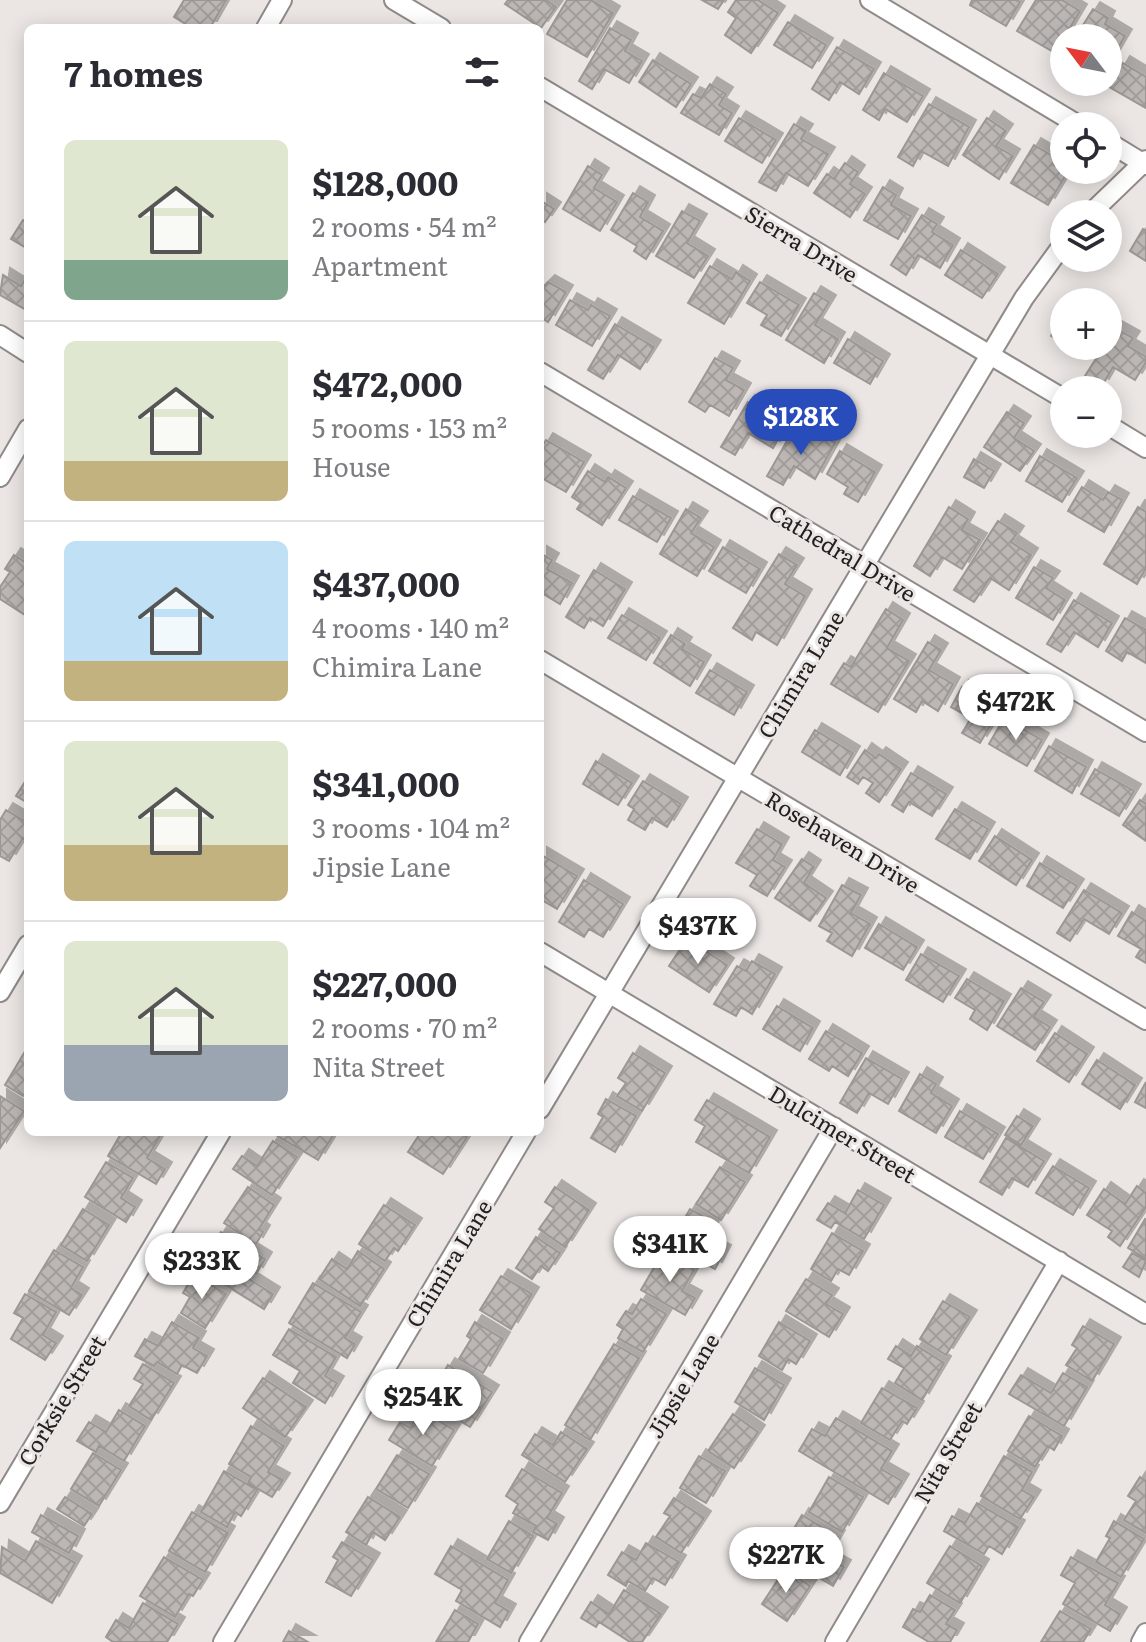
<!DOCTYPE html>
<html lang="en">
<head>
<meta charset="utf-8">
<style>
	:root { --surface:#fff; --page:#f2f2f3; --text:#2b2b33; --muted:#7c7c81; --line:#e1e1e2; --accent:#294cbb }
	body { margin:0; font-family:Literata,serif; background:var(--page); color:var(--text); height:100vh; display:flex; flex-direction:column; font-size:30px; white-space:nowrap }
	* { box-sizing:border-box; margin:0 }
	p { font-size:26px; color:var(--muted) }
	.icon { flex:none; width:44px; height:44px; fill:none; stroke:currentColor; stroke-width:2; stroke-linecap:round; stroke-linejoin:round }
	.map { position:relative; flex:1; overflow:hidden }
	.details { position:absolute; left:24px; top:24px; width:520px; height:1112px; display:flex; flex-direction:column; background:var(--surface); border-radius:12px; box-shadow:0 4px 20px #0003 }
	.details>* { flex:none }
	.needle { width:52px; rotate:302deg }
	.buttons { position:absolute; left:1050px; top:24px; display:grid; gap:16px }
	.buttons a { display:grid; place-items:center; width:72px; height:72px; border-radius:50%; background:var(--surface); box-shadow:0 4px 20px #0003; font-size:40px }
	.price { position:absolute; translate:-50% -68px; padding:0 18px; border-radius:28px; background:#fff; color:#222; font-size:26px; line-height:52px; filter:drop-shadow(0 2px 4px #0008) }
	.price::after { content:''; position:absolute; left:50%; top:48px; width:24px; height:18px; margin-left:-12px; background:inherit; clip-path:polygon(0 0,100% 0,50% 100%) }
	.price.on { background:var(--accent); color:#fff }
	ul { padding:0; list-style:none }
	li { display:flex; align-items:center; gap:24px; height:200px; padding:0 40px }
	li+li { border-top:2px solid var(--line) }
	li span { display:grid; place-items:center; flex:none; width:224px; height:160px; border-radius:12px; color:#555 }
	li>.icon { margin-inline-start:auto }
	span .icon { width:96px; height:96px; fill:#fffc; stroke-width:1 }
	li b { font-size:34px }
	h2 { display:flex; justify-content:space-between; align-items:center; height:96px; padding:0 40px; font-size:34px }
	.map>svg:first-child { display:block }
</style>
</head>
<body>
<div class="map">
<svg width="1146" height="1642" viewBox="0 0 1146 1642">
	<defs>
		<pattern id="building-cross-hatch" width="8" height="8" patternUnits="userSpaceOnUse" patternTransform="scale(2)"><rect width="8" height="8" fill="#bcb7b4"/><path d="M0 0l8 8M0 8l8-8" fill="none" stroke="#a19d9a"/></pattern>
		<filter id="shadow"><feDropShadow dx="7" dy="-7" stdDeviation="0" flood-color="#0004"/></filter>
	</defs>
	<rect width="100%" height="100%" fill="#ebe6e3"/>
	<path fill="url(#building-cross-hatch)" stroke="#9c9794" stroke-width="2" filter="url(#shadow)" d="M184,0H226L210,28H192L174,17Z
		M508,0H546L556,7L541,28L505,4Z
		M567,0H591L613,13L587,57L547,34Z
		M702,0H724L718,9Z
		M736,0H758L778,13L751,53L725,35L736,18L728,12Z
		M972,0H1016L1020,2L1006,26L970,5Z
		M1036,0H1062L1080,11L1055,53L1017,31Z
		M1093,9L1108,18L1105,24L1125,36L1108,65V38H1075Z
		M788,22L826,45L812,68L774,45Z
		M610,28L631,40L625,51L642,61L629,83L604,69L592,89L579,81Z
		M837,47L874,69L859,94L840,82L829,100L812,89Z
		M653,60L691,84L676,107L639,82Z
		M1123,63L1146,77V108L1109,87Z
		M884,73L923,96L907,122L885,109L879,120L863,110Z
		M710,84L726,94L719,105L732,113L719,135L681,113L693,94L701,98Z
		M929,104L969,127L948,166L921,151L913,166L898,157Z
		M739,118L776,140L762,163L725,141Z
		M987,118L1006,131L996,146L1013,156L999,179L963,155Z
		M794,124L806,131L801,139L828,154L808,186L786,173L776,191L759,182Z
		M1034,145L1056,158L1052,164L1067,173L1048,205L1011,183Z
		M845,163L858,172L850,184L865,194L850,217L814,193L827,174L834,179Z
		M588,166L602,175L594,188L617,202L600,231L563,209Z
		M883,187L896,195L891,205L911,216L898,239L864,220Z
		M633,193L648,202L640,217L663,231L646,259L634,251L637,246L611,230Z
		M540,200L554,209L545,222L540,218Z
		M682,211L700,221L687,243L708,256L694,278L656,256Z
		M922,215L937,224L932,232L953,245L940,268L918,255L906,275L891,265Z
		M23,220L28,223V249L11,239Z
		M1143,229L1146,230V261L1130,251Z
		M961,250L998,274L982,298L945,275Z
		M710,266L732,279L736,272L750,281L724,324L688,303Z
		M28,274V311L0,295L3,275L21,286Z
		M548,282L566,292L548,322L540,317V290Z
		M760,282L799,305L781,336L761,325L767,315L747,303Z
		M814,293L829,302L815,325L838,339L824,363L786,340Z
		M570,300L588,310L591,305L610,316L592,346L556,325Z
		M1064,315V344L1051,336Z
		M615,324L654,347L640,369L618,355L603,379L588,370Z
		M1115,328L1133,338L1128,346L1146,357V362L1135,380L1113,367L1102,386L1085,376L1104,346H1108Z
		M848,339L883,361L870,384L834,363Z
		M1068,346H1095L1088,358Z
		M715,358L733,368L726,380L744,390L729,416L710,405L705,412L689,402Z
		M748,402L786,425L773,448L748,433L735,455L721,447Z
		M1007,412L1024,423L1014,438L1034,451L1020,471L984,447Z
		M792,432L810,442L816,432L835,443L815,479L794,466L783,485L767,476Z
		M546,440L584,462L566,492L540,477V450Z
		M840,451L875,472L858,502L844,494L848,487L827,474Z
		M1040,456L1077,478L1062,502L1026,481Z
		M974,459L994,471L984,488L964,477Z
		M588,471L605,482L608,477L626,488L602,525L577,509L581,503L572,497Z
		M1082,487L1103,500L1108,492L1122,500L1104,532L1068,511Z
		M633,496L671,518L657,542L619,520Z
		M949,507L968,519L962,530L980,540L962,569L942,557L930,576L914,566Z
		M1138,507L1146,512V568L1137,584L1104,564Z
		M686,509L701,518L691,533L714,547L697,576L660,554Z
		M998,521L1017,533L1011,542L1031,555L1009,590L990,578L974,602L954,590Z
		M723,547L760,569L746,593L709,571Z
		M540,553L552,560L547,569L572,583L560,604L540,592Z
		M779,554L797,565L785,584L805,596L777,645L756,632L752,640L733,628Z
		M14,555L28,564V617L0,599V587L10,572L5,569Z
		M1034,567L1053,578L1046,588L1065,600L1053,620L1016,598Z
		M594,570L625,589L603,626L590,618L584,628L566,617Z
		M1074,600L1112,623L1098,647L1074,632L1061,652L1047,644Z
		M886,609L903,620L887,648L909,661L878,712L831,684L844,663L851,667Z
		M622,615L660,638L646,660L608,638Z
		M1125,618L1146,630V663L1127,652L1122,661L1106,651Z
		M671,635L685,644L682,649L704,662L690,686L654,663Z
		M928,642L941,650L929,670L953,684L938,711L922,701L916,712L894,699Z
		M710,670L747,692L734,715L696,693Z
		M962,687L1000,709L980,743L962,733L971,718L951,707Z
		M1004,718L1042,740L1027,766L989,744Z
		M815,730L853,753L840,775L802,752Z
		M1049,746L1086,767L1072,793L1035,771Z
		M865,750L876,758L879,754L901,769L879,802L866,793L873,783L863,777L858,784L847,777Z
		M596,761L632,783L618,805L583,784Z
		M1095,769L1134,791L1119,816L1081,794Z
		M911,773L946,794L932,816L909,802L903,812L892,805Z
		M28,777V803L16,796Z
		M643,781L681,804L667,827L652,818L645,830L628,820L634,809L628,805Z
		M1140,800L1146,804V841L1123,825Z
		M955,809L988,829L970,859L936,839Z
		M6,810L28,823V841L23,838L9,861L0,856V820Z
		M757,829L782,844L773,860L785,867L767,896L750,886L757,875L736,863Z
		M995,836L1032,860L1016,885L979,861Z
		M540,854L577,876L557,909L540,899Z
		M802,859L814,867L804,883L826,898L810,921L775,898Z
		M1040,863L1077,886L1063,908L1027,886Z
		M584,880L623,904L603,937L589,929L584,937L559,922Z
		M842,885L861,895L851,913L870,924L852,956L827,941L832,933L819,926Z
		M1084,890L1122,913L1109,934L1084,919L1070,941L1057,933Z
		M1132,912L1146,921V963L1136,957L1141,949L1118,936Z
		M879,924L917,947L903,970L865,948Z
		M687,939L727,965L709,992L669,966Z
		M921,954L959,976L943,1002L906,980Z
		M752,961L775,974L752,1014L741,1007L736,1016L714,1004L737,966L746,971Z
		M967,979L1004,1001L987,1030L970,1019L975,1010L955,998Z
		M1021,988L1044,1002L1034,1017L1050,1027L1035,1050L997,1026Z
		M777,1006L813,1028L800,1051L763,1029Z
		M826,1031L862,1053L848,1076L832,1066L829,1071L809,1059Z
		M1055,1033L1087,1054L1069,1082L1037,1061Z
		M24,1053L28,1055V1089L23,1096L5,1085Z
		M633,1053L665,1073L642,1111L617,1096L626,1083L618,1078Z
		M866,1058L902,1079L888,1104L869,1093L857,1113L840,1103Z
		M1097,1060L1135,1085L1120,1109L1082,1084Z
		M920,1074L936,1084L931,1093L952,1106L936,1133L899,1111Z
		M1146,1082V1108L1135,1102Z
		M0,1096L24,1111L0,1148Z
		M606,1099L636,1116L615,1152L591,1138L603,1117L598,1114Z
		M707,1100L770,1137L749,1173L696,1142L705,1126L695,1120Z
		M960,1111L998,1134L983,1159L945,1137Z
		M1017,1116L1033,1126L1021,1145L1005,1135Z
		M122,1132H153L160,1136L147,1158L165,1169L156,1184L108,1156Z
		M271,1132H335L318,1160Z
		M421,1132H460L467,1137L443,1174L408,1152Z
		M1006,1138L1044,1161L1028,1187L1012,1178L1002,1195L980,1182Z
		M273,1141L297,1157L272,1195L233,1169L242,1156L257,1166Z
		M106,1162L133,1178L121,1198L135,1207L126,1222L85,1197Z
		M1053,1166L1089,1188L1073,1215L1036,1193Z
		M720,1167L745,1182L721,1220L696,1204Z
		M1137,1186L1146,1193V1207L1120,1246L1108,1237L1112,1231L1087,1215L1104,1189L1125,1204Z
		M248,1187L274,1205L259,1229L263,1232L256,1244L224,1223Z
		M555,1187L589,1210L565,1247L539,1229L554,1208L545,1202Z
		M858,1190L884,1205L864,1239L835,1222L831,1228L817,1220L828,1203L845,1213Z
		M384,1205L415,1225L398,1251L394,1248L385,1261L359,1244Z
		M83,1209L109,1225L87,1261L61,1245Z
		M690,1209L715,1223L704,1241L724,1252L715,1269L670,1243Z
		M1145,1219L1146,1220V1259L1128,1248Z
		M221,1232L265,1259L256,1274L245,1267L241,1274L273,1294L264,1309L185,1260L195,1243L209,1252Z
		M832,1233L863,1251L849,1275L838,1269L831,1281L811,1269Z
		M536,1237L560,1253L548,1271L541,1266L532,1279L516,1268Z
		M54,1250L83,1267L71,1288L82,1295L69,1315L29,1291Z
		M358,1251L384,1269L360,1306L319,1279L332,1259L347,1269Z
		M663,1252L694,1270L682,1291L695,1298L685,1315L641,1290Z
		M1132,1253L1146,1261L1139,1277L1123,1267Z
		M194,1274L226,1294L205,1328L181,1313L190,1297L183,1293Z
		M501,1276L532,1294L511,1329L480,1310Z
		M806,1279L832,1295L826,1304L843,1314L829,1337L786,1311Z
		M313,1283L361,1312L345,1338L355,1344L347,1358L289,1323Z
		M25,1294L56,1312L43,1335L56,1343L45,1360L11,1339L23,1318L14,1313Z
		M641,1299L666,1314L643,1352L618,1338L623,1329L617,1325L626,1311L632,1314Z
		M943,1301L970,1317L946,1355L920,1339Z
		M172,1322L199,1338L193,1348L207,1356L197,1373L182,1365L177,1374L157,1362L154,1366L135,1356L145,1339L158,1346Z
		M475,1322L503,1339L483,1373L459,1359L471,1339L467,1336Z
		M779,1322L810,1341L796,1364L788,1359L782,1370L759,1356Z
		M1083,1326L1114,1344L1092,1381L1066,1365L1077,1348L1072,1345Z
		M289,1329L336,1357L325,1376L337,1383L325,1403L293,1383L300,1371L273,1355Z
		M614,1344L639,1358L590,1440L565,1425Z
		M896,1346L911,1356L917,1346L944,1363L922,1400L895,1383L904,1368L888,1359Z
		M143,1364L174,1383L151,1420L129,1406L143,1384L134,1379Z
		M448,1365L492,1392L470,1427L432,1404L429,1409L414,1400L423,1386L432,1392Z
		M755,1368L784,1385L764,1420L735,1402Z
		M1063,1373L1087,1387L1064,1426L1009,1394L1021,1375L1051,1393Z
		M263,1378L306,1407L285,1437L243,1408Z
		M882,1388L917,1408L907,1424L902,1421L890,1440L861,1423Z
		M119,1410L145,1426L124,1461L99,1446L96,1452L77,1441L89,1422L106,1432Z
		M421,1410L454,1430L432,1466L389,1440L400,1422L410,1428Z
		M733,1414L758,1432L734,1468L708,1451Z
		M1029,1416L1062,1436L1054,1450L1048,1446L1035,1467L1008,1451Z
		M836,1418L892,1451L881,1469L902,1481L888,1504L799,1451L812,1429L825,1436Z
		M251,1426L284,1446L268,1472L283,1480L272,1497L248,1483L251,1477L229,1464Z
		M561,1432L587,1449L565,1482L522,1455L535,1434L553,1445Z
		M93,1453L121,1470L99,1506L71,1489Z
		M397,1455L429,1474L408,1508L376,1489Z
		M699,1456L725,1471L706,1503L680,1488Z
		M1004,1456L1032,1472L1022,1490L1034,1497L1020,1519L981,1496Z
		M522,1469L562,1493L547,1518L557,1524L548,1540L533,1532L536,1526L513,1513L518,1504L506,1496Z
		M224,1471L257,1490L241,1516L235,1512L227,1527L201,1512Z
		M829,1477L863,1497L842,1532L809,1512Z
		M1140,1477L1146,1481V1533L1124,1520L1136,1501L1128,1496Z
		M65,1497L92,1514L84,1526L57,1509Z
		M368,1497L400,1517L385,1540L373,1532L366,1545L346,1532Z
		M674,1498L704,1518L681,1553L656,1537L670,1516L664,1513Z
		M977,1503L1018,1527L1002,1554L989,1546L984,1554L944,1531L952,1516L965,1523Z
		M192,1512L228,1533L205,1572L169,1551Z
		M41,1515L78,1536L69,1553L32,1532Z
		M802,1515L838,1537L826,1557L844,1567L833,1586L789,1560L792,1555L782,1549Z
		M509,1521L533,1536L511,1573L487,1559Z
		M1114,1521L1144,1539L1121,1577L1096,1562L1110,1538L1106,1536Z
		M36,1541L75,1563L52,1603L0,1573L2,1547L25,1561Z
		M342,1542L373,1560L351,1596L326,1582L338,1560L333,1557Z
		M646,1543L679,1562L665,1585L653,1578L645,1591L628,1581L626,1586L608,1575L622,1552L636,1560Z
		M451,1546L508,1580L495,1603L509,1611L500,1627L456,1601L462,1590L435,1574Z
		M950,1546L982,1566L960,1603L927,1583Z
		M164,1557L203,1580L193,1596L189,1594L175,1617L140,1596Z
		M1071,1557L1118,1583L1105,1605L1120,1614L1110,1631L1063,1604L1075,1583L1061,1575Z
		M785,1569L810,1586L787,1621L762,1604Z
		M624,1590L661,1614L642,1642H630L599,1622L596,1627L581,1618L591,1602L609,1614Z
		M930,1595L955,1610L946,1624L957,1630L950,1642H929L903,1627L913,1609L920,1612Z
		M143,1603L178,1624L167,1642H113L106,1637L116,1620L129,1628Z
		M455,1610L478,1624L468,1642H436Z
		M1060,1611L1091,1629L1083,1642H1041Z
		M289,1631L308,1642H283Z"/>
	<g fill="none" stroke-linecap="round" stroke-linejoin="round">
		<g stroke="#908b89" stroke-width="22">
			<path id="minor" d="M394,0L441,28
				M870,0L1080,126
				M266,28L282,0
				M540,87L1064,399
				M1108,142L1146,165
				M1090,214L1146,160
				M0,335L28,353
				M540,372L1146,732
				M1108,425L1146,448
				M0,477L28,429
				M540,660L1146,1020
				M540,952L1146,1314
				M0,992L28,945
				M540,1109L1024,298L1064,243
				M0,1503L221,1132
				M223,1642L526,1132
				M529,1642L834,1127
				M835,1642L1059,1261
				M1141,1642L1146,1633"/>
		</g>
		<use href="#minor" stroke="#fff" stroke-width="18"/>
	</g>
	<g text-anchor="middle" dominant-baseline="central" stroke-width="6" stroke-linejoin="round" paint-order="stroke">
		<g font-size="22" fill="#232120" stroke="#ebe6e3">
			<text transform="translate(802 243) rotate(31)">Sierra Drive</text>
			<text transform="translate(843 552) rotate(31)">Cathedral Drive</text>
			<text transform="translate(800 674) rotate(-59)">Chimira Lane</text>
			<text transform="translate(843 841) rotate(31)">Rosehaven Drive</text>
			<text transform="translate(843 1133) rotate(31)">Dulcimer Street</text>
			<text transform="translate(448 1263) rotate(-59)">Chimira Lane</text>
			<text transform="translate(682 1385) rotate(-59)">Jipsie Lane</text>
			<text transform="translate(61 1400) rotate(-59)">Corksie Street</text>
			<text transform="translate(947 1452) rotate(-60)">Nita Street</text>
		</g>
	</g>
</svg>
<div class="buttons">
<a><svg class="needle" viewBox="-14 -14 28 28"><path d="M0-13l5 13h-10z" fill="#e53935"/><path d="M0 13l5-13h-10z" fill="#7c7c81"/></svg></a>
<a><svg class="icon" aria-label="locate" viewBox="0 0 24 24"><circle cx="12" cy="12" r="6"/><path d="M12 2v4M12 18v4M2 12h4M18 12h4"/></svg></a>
<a><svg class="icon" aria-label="layers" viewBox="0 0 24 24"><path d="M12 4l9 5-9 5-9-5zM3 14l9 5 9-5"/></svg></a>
<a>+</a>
<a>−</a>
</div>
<b class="price on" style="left:801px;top:457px">$128K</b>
<b class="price" style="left:1016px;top:742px">$472K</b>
<b class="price" style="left:698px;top:966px">$437K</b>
<b class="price" style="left:670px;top:1284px">$341K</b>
<b class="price" style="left:202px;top:1301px">$233K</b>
<b class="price" style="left:423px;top:1437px">$254K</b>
<b class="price" style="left:786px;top:1595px">$227K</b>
<section class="details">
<h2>7 homes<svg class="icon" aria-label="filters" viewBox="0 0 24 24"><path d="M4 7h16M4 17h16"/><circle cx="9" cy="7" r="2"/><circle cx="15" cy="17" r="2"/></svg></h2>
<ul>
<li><span style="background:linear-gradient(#dfe7d0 75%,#7fa58c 0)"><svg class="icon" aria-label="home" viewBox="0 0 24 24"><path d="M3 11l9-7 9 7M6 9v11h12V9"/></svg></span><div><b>$128,000</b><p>2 rooms · 54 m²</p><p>Apartment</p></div></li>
<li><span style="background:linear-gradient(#dfe7d0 75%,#c2b280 0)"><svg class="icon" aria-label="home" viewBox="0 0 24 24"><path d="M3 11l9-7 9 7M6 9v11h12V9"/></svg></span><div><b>$472,000</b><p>5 rooms · 153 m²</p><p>House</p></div></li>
<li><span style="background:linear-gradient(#bfe0f5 75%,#c2b280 0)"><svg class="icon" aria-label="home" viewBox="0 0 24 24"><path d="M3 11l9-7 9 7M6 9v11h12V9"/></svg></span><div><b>$437,000</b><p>4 rooms · 140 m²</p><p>Chimira Lane</p></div></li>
<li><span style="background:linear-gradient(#dfe7d0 65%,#c2b280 0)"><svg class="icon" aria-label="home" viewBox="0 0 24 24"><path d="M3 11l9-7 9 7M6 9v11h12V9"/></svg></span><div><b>$341,000</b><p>3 rooms · 104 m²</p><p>Jipsie Lane</p></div></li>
<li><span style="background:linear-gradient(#dfe7d0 65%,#9aa5b1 0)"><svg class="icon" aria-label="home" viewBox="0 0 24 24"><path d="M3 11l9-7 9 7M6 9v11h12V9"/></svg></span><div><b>$227,000</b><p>2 rooms · 70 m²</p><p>Nita Street</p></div></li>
</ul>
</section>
</div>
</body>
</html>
